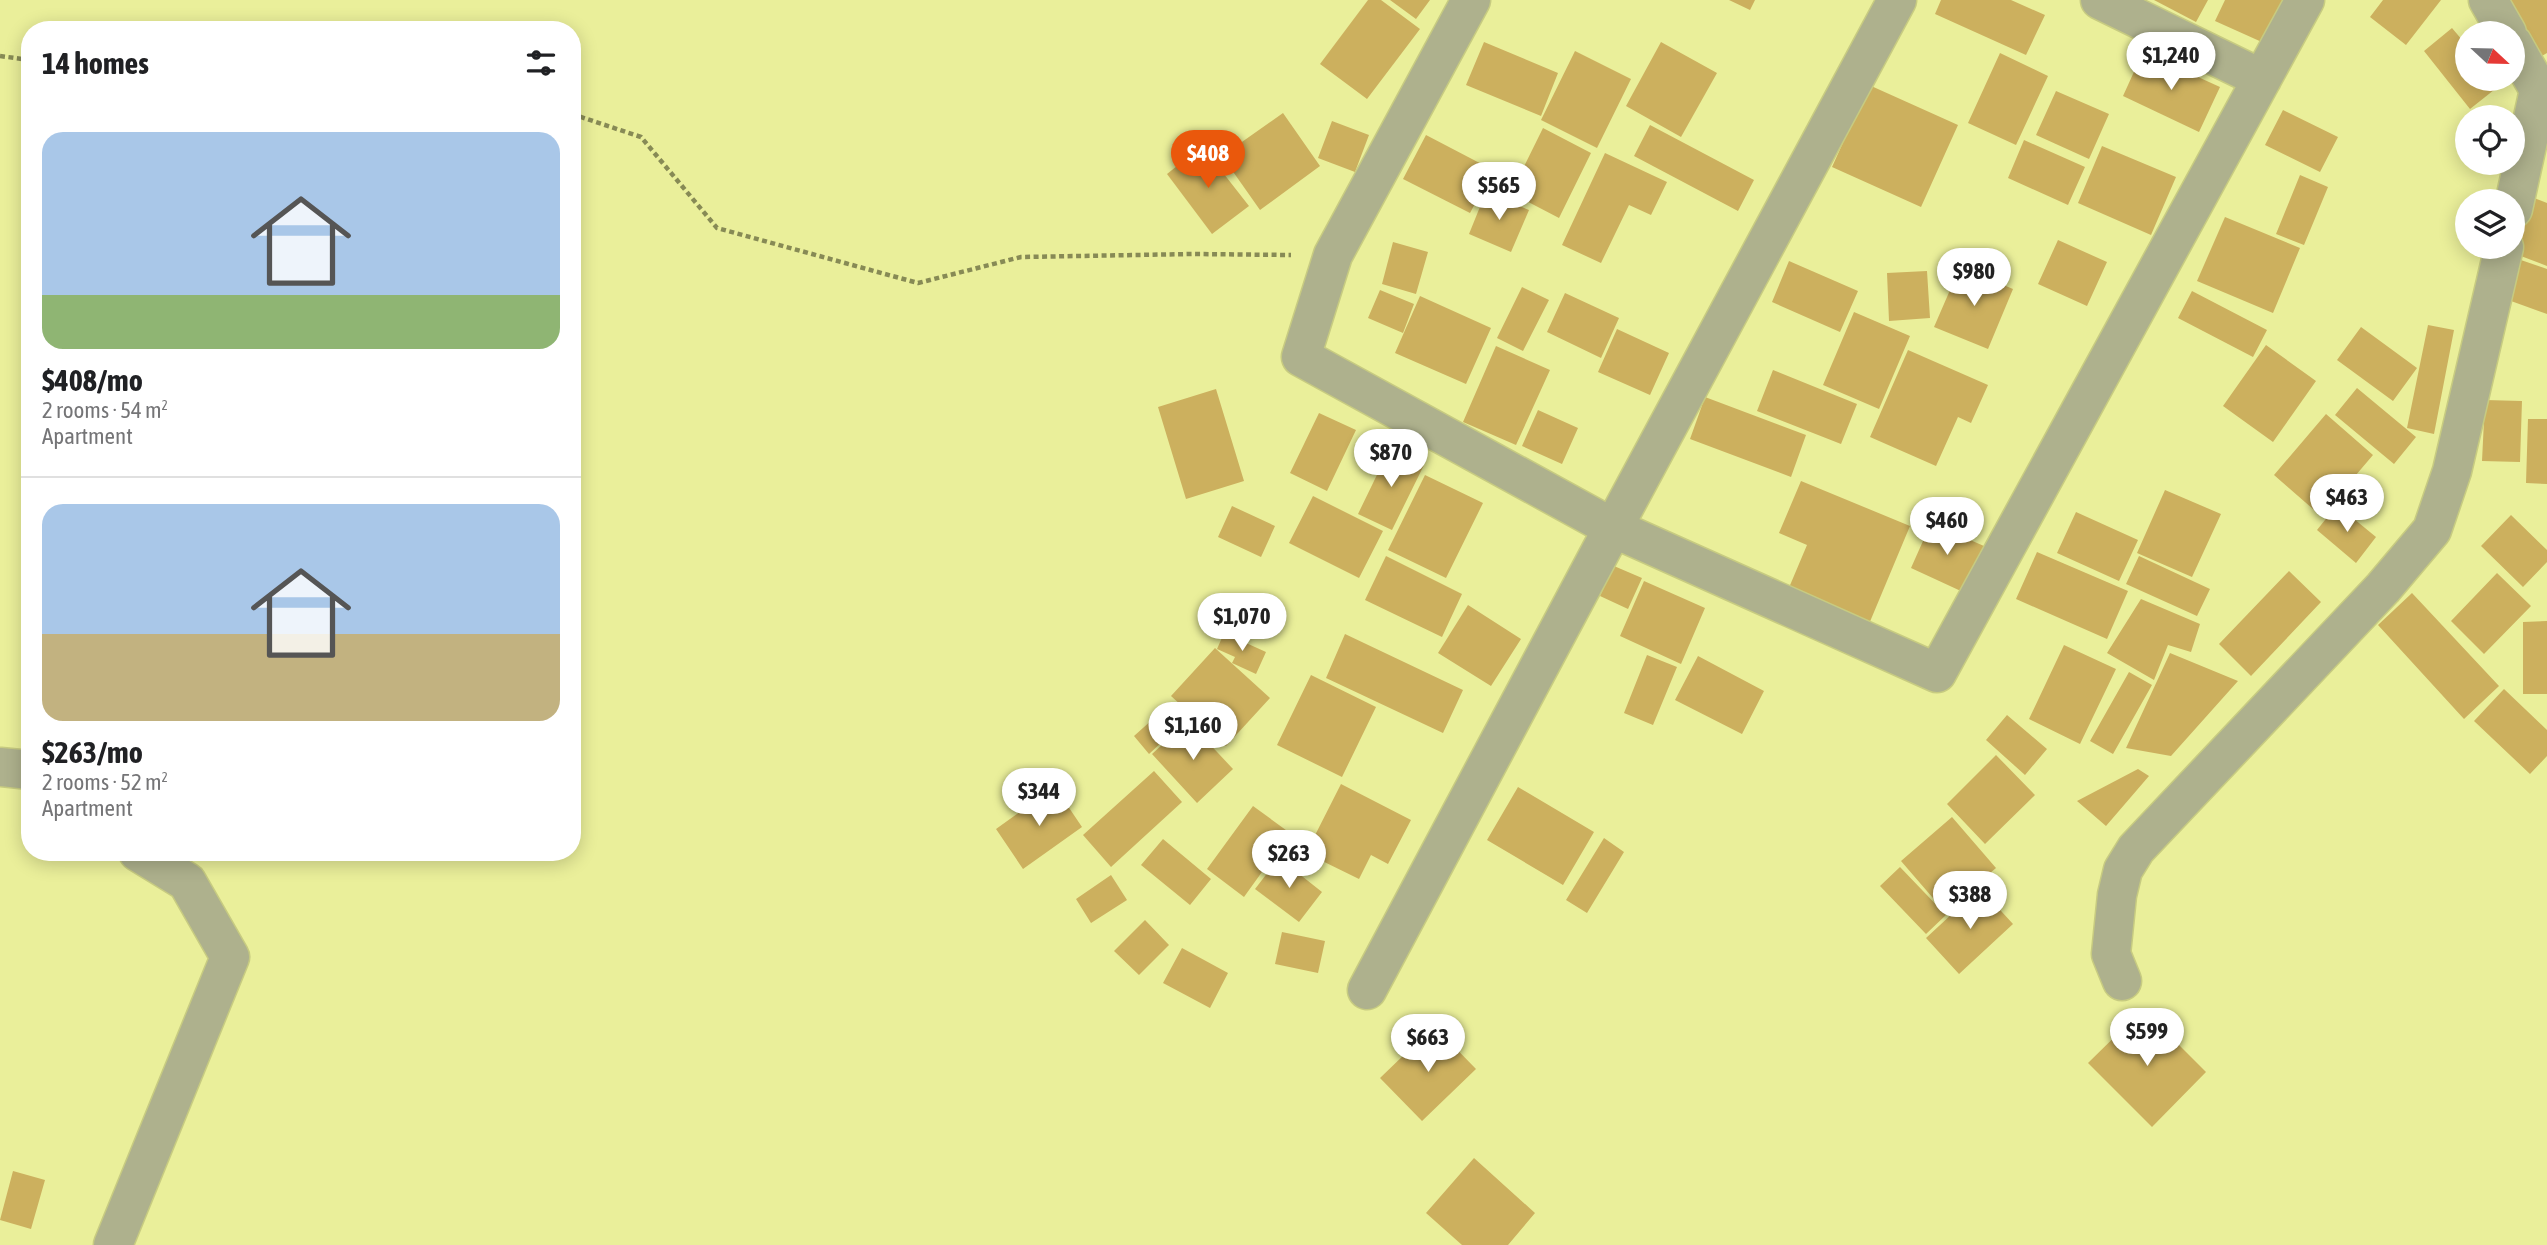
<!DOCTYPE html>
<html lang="en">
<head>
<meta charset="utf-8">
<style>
	:root { --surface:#fff; --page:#f2f2f2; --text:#202124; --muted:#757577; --line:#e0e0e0; --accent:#ea580c }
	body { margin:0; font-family:"Asap Condensed",sans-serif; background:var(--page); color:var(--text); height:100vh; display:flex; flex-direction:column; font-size:26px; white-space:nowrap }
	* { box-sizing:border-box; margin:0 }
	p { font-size:23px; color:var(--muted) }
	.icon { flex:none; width:38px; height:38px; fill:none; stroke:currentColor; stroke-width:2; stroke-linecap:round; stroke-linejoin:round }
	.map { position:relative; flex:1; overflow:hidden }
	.sheet { position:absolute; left:21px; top:21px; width:560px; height:840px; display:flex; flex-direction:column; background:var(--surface); border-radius:28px; box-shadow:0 4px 18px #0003 }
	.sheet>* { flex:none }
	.needle { width:46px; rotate:112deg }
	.fabs { position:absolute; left:2455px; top:21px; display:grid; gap:14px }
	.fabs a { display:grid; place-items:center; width:70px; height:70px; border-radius:50%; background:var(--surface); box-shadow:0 4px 18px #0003; font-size:35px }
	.price { position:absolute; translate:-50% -60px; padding:0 16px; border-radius:24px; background:#fff; color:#222; font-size:23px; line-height:46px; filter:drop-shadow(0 2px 4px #0008) }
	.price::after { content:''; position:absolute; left:50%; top:42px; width:21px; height:16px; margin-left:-10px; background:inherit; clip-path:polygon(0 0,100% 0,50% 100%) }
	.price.active { background:var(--accent); color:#fff }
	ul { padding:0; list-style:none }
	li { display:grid; align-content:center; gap:14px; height:371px; padding:0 21px }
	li+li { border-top:2px solid var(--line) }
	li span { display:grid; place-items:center; height:217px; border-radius:21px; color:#555 }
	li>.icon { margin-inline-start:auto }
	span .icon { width:126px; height:126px; fill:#fffc; stroke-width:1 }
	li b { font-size:30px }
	h2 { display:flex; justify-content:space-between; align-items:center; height:84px; padding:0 21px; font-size:30px }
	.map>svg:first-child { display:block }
</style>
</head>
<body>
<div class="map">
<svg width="2547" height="1245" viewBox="0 0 2547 1245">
	<rect width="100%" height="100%" fill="#eaef9a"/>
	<path fill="#ccb05e" d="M1368,0H1381L1420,29L1367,99L1320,64Z
		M1390,0H1430L1416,19Z
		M1729,0H1755L1750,10Z
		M1941,0H2011L2045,15L2026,55L1935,14Z
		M2154,0H2208L2196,22Z
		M2225,0H2284L2264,43L2215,21Z
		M2383,0H2441L2406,45L2370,17Z
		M2496,0H2547V53L2533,61Z
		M2452,28L2468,47V79H2493L2499,86L2470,109L2424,51Z
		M1484,42L1558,73L1541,116L1466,85Z
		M1661,42L1717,73L1681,137L1626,106Z
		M1575,51L1631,79L1597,148L1541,120Z
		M2143,52L2220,87L2199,132L2123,96Z
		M2000,53L2048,76L2016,145L1968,123Z
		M1869,85L1958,125L1921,207L1832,167Z
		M2056,91L2109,114L2089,159L2036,135Z
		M2283,110L2338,137L2320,172L2265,145Z
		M1283,113L1320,166L1260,210L1222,156Z
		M1332,121L1369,135L1355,172L1318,158Z
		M1650,125L1754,180L1738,211L1634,156Z
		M1543,128L1591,153L1559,218L1511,193Z
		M1426,135L1493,170L1470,213L1403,179Z
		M2024,140L2085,167L2068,205L2008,178Z
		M1202,146L1249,206L1212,234L1167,174Z
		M2102,146L2176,177L2151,235L2078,203Z
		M1605,153L1667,182L1651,215L1629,205L1601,263L1562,245Z
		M2300,175L2328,187L2304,245L2276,234Z
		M1486,192L1529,210L1511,252L1469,234Z
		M2534,198L2547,203V266L2513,253Z
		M2225,217L2300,248L2273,313L2197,281Z
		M2058,240L2107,262L2087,306L2038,284Z
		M1393,242L1428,252L1416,294L1382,284Z
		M2515,258L2547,269V314L2500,297Z
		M1789,261L1858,291L1840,332L1772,302Z
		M1960,267L2013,289L1988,349L1934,327Z
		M1927,271L1930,318L1889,321L1887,273Z
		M1522,287L1549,300L1523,351L1497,338Z
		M1380,290L1414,304L1403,333L1368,318Z
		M2192,291L2267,330L2253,357L2178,318Z
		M1565,293L1619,318L1601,358L1547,332Z
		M1420,296L1491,328L1466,384L1395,353Z
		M1854,312L1910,336L1879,409L1823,385Z
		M2428,325L2454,330L2434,434L2407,428Z
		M2361,327L2417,368L2393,401L2337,360Z
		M1617,329L1669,353L1650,395L1598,372Z
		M2266,345L2316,381L2273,442L2223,406Z
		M1496,346L1550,370L1516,445L1463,422Z
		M1908,350L1988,385L1971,423L1958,417L1936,466L1870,437Z
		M1773,370L1857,404L1841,444L1757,411Z
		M2357,388L2416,437L2394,464L2335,415Z
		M1216,389L1244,481L1186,499L1158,407Z
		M1705,397L1806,435L1791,477L1690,439Z
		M2485,400L2522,401L2520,462L2482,461Z
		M1538,410L1578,428L1562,464L1522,446Z
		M1319,413L1356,430L1327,491L1290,473Z
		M2326,414L2373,455L2321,516L2274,475Z
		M2528,419H2547V484L2526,483Z
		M1390,448L1424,465L1392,530L1358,514Z
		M1425,475L1483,503L1446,578L1388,550Z
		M1801,481L1910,526L1869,624L1788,590L1807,545L1779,533Z
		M2165,490L2221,514L2192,577L2137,553Z
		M1313,496L1383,531L1359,578L1289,543Z
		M2337,505L2376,537L2356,563L2317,530Z
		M1232,506L1275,526L1261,557L1218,537Z
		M2076,512L2138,540L2119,581L2057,553Z
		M2511,515L2547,550V562L2523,587L2481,546Z
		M1931,523L1984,546L1963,592L1911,568Z
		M2037,552L2128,591L2107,639L2016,599Z
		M1386,556L1462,594L1442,637L1365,600Z
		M2139,556L2210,589L2197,616L2126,584Z
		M1614,566L1642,578L1628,609L1600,596Z
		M2289,571L2321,602L2251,676L2219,644Z
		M2497,573L2531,606L2484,654L2451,621Z
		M1644,581L1705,608L1681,664L1620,636Z
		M2412,593L2499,686L2464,719L2378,625Z
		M2141,599L2200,624L2191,652L2168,645L2154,680L2107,653Z
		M1468,605L1521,639L1491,686L1438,653Z
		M2547,621V694H2523V622Z
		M1224,633L1266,652L1256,674L1232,663L1235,657L1217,649Z
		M1345,634L1463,690L1443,733L1326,678Z
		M2064,645L2116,669L2080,744L2029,719Z
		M1215,648L1270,698L1226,746L1171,696Z
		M2170,653L2238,681L2171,756L2126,748Z
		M1647,655L1677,667L1653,725L1624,713Z
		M1698,656L1764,691L1742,734L1675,700Z
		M2129,672L2152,685L2113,754L2090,741Z
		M1311,675L1376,707L1342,777L1277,745Z
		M2504,689L2547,730V756L2530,774L2474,721Z
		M1172,702L1187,719L1149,754L1134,736Z
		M2007,715L2047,749L2025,775L1986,740Z
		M1188,721L1233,769L1197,803L1152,754Z
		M1996,755L2035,795L1985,844L1947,804Z
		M2138,769L2149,776L2106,826L2077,801Z
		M1154,771L1182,802L1111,867L1083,835Z
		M1341,784L1411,820L1388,864L1371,855L1359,879L1306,853Z
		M1055,787L1082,827L1023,869L996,829Z
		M1518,787L1594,832L1563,885L1487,840Z
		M1253,806L1290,833L1244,897L1207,869Z
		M1952,817L1996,868L1945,912L1901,861Z
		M1604,838L1624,852L1587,913L1566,900Z
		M1163,839L1211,879L1190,905L1141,865Z
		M1279,858L1322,892L1299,922L1255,889Z
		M1900,867L1946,915L1926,934L1880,886Z
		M1111,875L1127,900L1091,923L1076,899Z
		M1980,888L2013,924L1959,974L1926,938Z
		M1145,920L1169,945L1139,975L1114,951Z
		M1282,932L1325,941L1318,973L1275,964Z
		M1182,948L1228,973L1210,1008L1163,983Z
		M2143,1009L2206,1072L2152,1127L2088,1063Z
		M1434,1026L1476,1069L1422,1121L1380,1078Z
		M1474,1158L1535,1213L1508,1245H1462L1426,1213Z
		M13,1171L45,1180L31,1229L0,1220Z"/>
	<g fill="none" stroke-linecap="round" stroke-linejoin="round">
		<g stroke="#c7cb81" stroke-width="41">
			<path id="minor" d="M1471,0L1333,255L1301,357L1613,528L1937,673L2305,0
				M2100,0L2262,79
				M2488,0L2507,33
				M2513,44L2539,90L2513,209
				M0,767L30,770
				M2122,981L2111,954L2117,895L2123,870L2136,849L2383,588L2432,530L2452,471L2504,247
				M1367,990L1613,528L1897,0
				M113,1245L230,957L187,882L138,852"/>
		</g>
		<path stroke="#878a55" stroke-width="4.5" stroke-dasharray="5 3.5" stroke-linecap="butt" d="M0,56L30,60
			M572,114L641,137L717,228L918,283L1021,257L1192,254L1291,255"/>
		<use href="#minor" stroke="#aeb18d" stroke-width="38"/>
	</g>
</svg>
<div class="fabs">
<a><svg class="needle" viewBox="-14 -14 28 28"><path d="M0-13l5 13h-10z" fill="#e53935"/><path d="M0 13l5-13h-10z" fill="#757577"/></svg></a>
<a><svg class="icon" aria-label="locate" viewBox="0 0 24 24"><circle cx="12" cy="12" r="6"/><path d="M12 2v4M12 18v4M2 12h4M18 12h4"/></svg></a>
<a><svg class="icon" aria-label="layers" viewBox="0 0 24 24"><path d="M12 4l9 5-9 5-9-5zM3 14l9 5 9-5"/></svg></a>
</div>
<b class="price" style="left:2171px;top:92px">$1,240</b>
<b class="price active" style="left:1208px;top:190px">$408</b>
<b class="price" style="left:1499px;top:222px">$565</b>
<b class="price" style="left:1974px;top:308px">$980</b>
<b class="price" style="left:1391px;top:489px">$870</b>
<b class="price" style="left:2347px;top:534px">$463</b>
<b class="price" style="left:1947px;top:557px">$460</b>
<b class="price" style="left:1242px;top:653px">$1,070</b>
<b class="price" style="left:1193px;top:762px">$1,160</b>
<b class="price" style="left:1039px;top:828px">$344</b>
<b class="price" style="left:1289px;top:890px">$263</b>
<b class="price" style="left:1970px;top:931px">$388</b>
<b class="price" style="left:2147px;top:1068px">$599</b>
<b class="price" style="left:1428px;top:1074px">$663</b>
<section class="sheet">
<h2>14 homes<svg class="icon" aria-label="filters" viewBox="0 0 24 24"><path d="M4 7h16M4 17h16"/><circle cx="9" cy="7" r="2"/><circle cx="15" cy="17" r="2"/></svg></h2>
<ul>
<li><span style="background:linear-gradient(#a9c7e8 75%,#8fb573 0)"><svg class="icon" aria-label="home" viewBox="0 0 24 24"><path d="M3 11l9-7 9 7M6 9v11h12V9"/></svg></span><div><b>$408/mo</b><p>2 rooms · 54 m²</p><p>Apartment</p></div></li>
<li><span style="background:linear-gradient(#a9c7e8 60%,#c2b280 0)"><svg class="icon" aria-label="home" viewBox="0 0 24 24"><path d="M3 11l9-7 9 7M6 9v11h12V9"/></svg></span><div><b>$263/mo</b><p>2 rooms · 52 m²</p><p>Apartment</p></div></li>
</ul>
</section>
</div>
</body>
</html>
